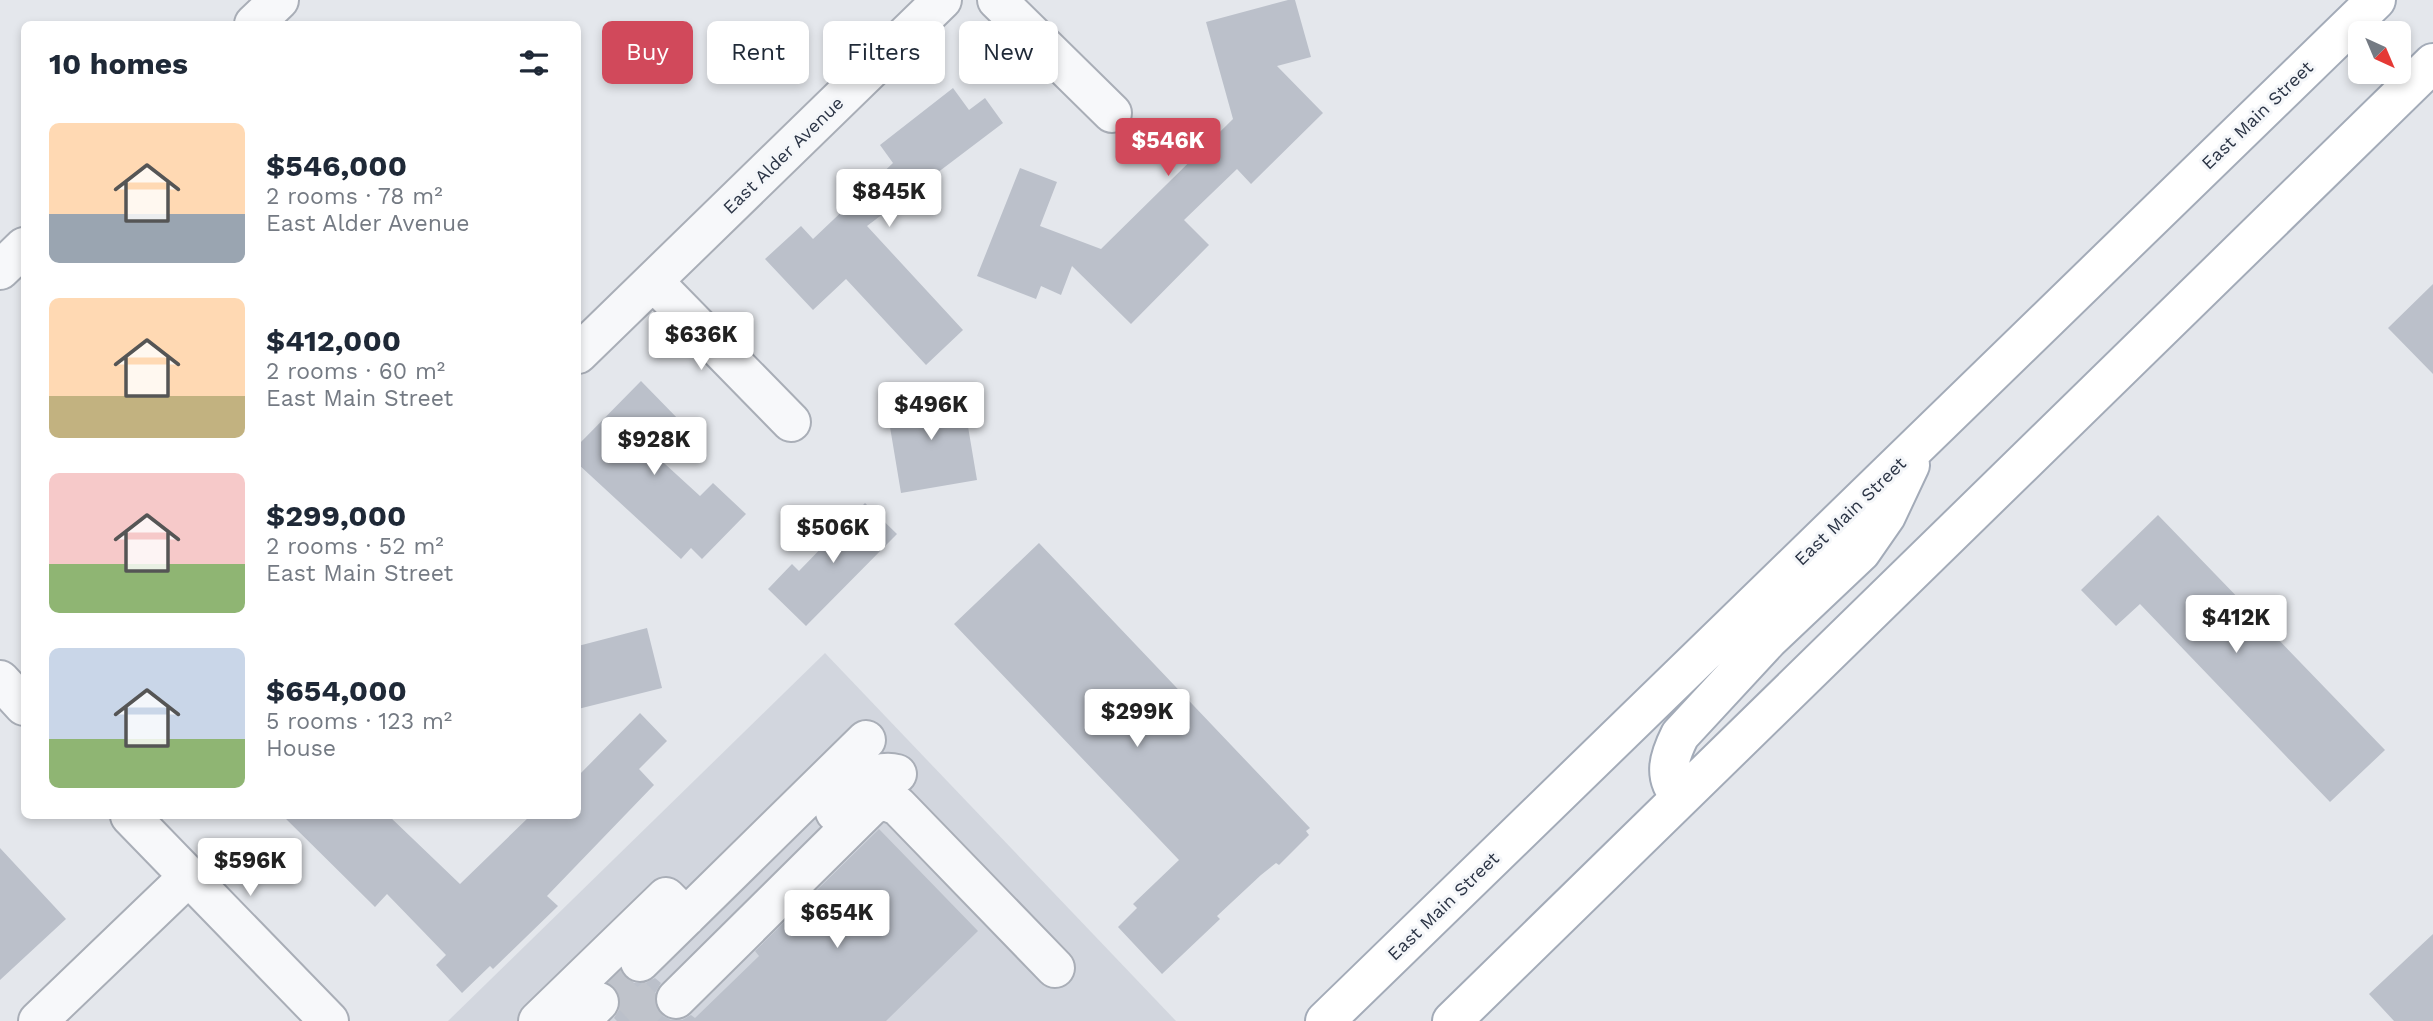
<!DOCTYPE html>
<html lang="en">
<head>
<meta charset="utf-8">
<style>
	:root { --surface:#fff; --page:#f2f2f3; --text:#1f2937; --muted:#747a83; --accent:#d1495b }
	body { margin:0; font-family:"Work Sans",sans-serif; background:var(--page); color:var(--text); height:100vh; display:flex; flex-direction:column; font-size:26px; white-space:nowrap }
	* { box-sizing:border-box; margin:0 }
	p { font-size:23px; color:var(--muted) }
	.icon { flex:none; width:38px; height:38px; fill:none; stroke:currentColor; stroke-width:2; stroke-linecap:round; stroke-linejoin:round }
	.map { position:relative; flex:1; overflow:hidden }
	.details { position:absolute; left:21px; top:21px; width:560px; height:798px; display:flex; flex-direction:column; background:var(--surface); border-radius:10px; box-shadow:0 4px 10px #0003 }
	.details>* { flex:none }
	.top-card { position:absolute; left:602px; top:21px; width:665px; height:63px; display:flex; gap:14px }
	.needle { width:46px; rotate:136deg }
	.tools { position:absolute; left:2348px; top:21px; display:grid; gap:14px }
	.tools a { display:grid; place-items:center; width:63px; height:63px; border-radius:10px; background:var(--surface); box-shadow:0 4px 10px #0003; font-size:35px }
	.price { position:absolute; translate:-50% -60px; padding:0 16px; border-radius:7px; background:#fff; color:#222; font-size:23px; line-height:46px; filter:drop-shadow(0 2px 4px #0008) }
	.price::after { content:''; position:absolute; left:50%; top:42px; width:21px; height:16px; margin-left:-10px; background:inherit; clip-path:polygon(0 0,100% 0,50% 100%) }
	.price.active { background:var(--accent); color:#fff }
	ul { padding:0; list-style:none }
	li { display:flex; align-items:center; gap:21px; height:175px; padding:0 28px }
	li span { display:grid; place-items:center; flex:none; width:196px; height:140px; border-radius:10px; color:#555 }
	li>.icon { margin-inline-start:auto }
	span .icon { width:84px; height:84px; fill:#fffc; stroke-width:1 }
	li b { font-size:30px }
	h2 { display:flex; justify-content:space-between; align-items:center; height:84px; padding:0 28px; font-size:30px }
	.chip { padding:0 24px; border-radius:10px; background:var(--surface); box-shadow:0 4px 10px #0003; font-size:24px; line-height:63px }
	.chip.active { background:var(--accent); color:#fff }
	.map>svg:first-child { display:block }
</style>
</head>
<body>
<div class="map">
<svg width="2433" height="1021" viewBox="0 0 2433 1021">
	<rect width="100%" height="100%" fill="#e4e7ec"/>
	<path fill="#d2d6de" d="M825,653L1176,1021H448Z"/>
	<path fill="#bbc0ca" d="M1288,0H1295L1311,57L1277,66L1323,113L1251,184L1237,169L1184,220L1209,245L1131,324L1072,266L1061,295L1041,286L1036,299L977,276L1020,168L1057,182L1040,226L1101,249L1233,119L1206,22Z
		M953,88L969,110L985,98L1003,123L867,226L963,330L926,365L846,279L813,310L765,259L801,226L813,239L893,163L880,145Z
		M2433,284V374L2388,328Z
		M641,381L682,423L653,453L700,496L713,483L746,514L702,559L691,548L681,559L578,464V445Z
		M962,391L977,480L901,493L886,403Z
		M865,503L897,534L806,626L768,589L792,564L799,571Z
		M2158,515L2385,750L2330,802L2140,604L2116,626L2081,590Z
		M1039,543L1310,828L1306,831L1309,835L1279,865L1276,863L1261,875L1217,916L1220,919L1162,974L1118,927L1137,908L1133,904L1179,860L954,624Z
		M647,628L662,688L578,709V646Z
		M640,713L667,741L639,769L654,785L547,896L558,906L493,969L490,966L462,993L436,965L446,955L387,894L375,907L283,816H389L460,884L530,816H578V776Z
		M879,829L978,931L886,1021H617L614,1018L620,1008V997L615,987L609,983L621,971L634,983H645L655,978L661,983L655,993V1004L661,1015L671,1020H682L691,1015L695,1018L759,956L755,951Z
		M0,848L66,919L0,980Z
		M2433,934V1021H2394L2369,994Z"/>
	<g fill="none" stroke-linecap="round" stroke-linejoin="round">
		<path stroke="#bfc3cb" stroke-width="38" stroke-dasharray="38 19" stroke-linecap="butt" d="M599,1002L640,962
			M630,1021L665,987"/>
		<g stroke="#a9aeb7" stroke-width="42">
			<path id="minor" d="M997,0L1112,113
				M254,24L279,0
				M0,270L24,247
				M653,281L791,422
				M578,354L942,0
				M0,680L24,706
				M835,812C853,794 869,767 897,774
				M130,816L329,1021
				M640,962L866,740
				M676,999L871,806L883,800L898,806L1055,968
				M38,1021L188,877
				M538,1021L666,897L686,917
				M580,1021L599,1002"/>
		</g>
		<g stroke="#a3abb8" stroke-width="42">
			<path id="major" d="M1681,797C1662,777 1669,757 1680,735L1768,640L1861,552L1886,516L1910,465
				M1325,1021L2376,0
				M1452,1021L2433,63"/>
		</g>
		<use href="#minor" stroke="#f7f8fa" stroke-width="38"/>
		<use href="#major" stroke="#fff" stroke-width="38"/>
	</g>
	<g text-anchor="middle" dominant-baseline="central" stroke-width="6" stroke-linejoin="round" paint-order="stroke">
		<g font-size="18" fill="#2b3445" stroke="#f4f6f9">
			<text transform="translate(2257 115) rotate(-44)">East Main Street</text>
			<text transform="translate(783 155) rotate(-44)">East Alder Avenue</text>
			<text transform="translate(1850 511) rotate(-44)">East Main Street</text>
			<text transform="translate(1443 906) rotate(-44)">East Main Street</text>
		</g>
	</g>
</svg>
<div class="tools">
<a><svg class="needle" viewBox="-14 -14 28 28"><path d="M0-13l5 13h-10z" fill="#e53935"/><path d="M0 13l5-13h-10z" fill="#747a83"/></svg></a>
</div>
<b class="price active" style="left:1168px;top:178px">$546K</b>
<b class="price" style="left:889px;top:229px">$845K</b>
<b class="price" style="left:701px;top:372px">$636K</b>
<b class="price" style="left:931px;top:442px">$496K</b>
<b class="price" style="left:654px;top:477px">$928K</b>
<b class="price" style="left:833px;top:565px">$506K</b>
<b class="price" style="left:2236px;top:655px">$412K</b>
<b class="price" style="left:1137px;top:749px">$299K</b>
<b class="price" style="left:250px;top:898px">$596K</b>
<b class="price" style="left:837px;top:950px">$654K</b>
<div class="top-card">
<a class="chip active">Buy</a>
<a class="chip">Rent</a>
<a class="chip">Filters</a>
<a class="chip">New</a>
</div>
<section class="details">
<h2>10 homes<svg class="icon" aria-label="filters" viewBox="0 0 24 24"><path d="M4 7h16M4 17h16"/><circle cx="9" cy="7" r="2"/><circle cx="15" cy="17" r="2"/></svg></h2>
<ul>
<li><span style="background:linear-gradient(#ffd9b3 65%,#9aa5b1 0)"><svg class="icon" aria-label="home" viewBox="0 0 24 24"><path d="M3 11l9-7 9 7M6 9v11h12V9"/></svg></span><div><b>$546,000</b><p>2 rooms · 78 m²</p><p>East Alder Avenue</p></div></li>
<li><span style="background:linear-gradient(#ffd9b3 70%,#c2b280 0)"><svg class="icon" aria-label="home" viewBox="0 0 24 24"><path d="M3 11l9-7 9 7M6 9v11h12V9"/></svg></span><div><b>$412,000</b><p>2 rooms · 60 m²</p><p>East Main Street</p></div></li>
<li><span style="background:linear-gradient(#f6c9c9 65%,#8fb573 0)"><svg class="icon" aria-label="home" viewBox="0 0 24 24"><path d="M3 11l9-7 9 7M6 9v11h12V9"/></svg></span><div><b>$299,000</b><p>2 rooms · 52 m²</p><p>East Main Street</p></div></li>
<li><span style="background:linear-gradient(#c9d6e8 65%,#8fb573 0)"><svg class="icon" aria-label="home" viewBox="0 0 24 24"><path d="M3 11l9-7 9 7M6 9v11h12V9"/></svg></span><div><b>$654,000</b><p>5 rooms · 123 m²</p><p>House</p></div></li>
</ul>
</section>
</div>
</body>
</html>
